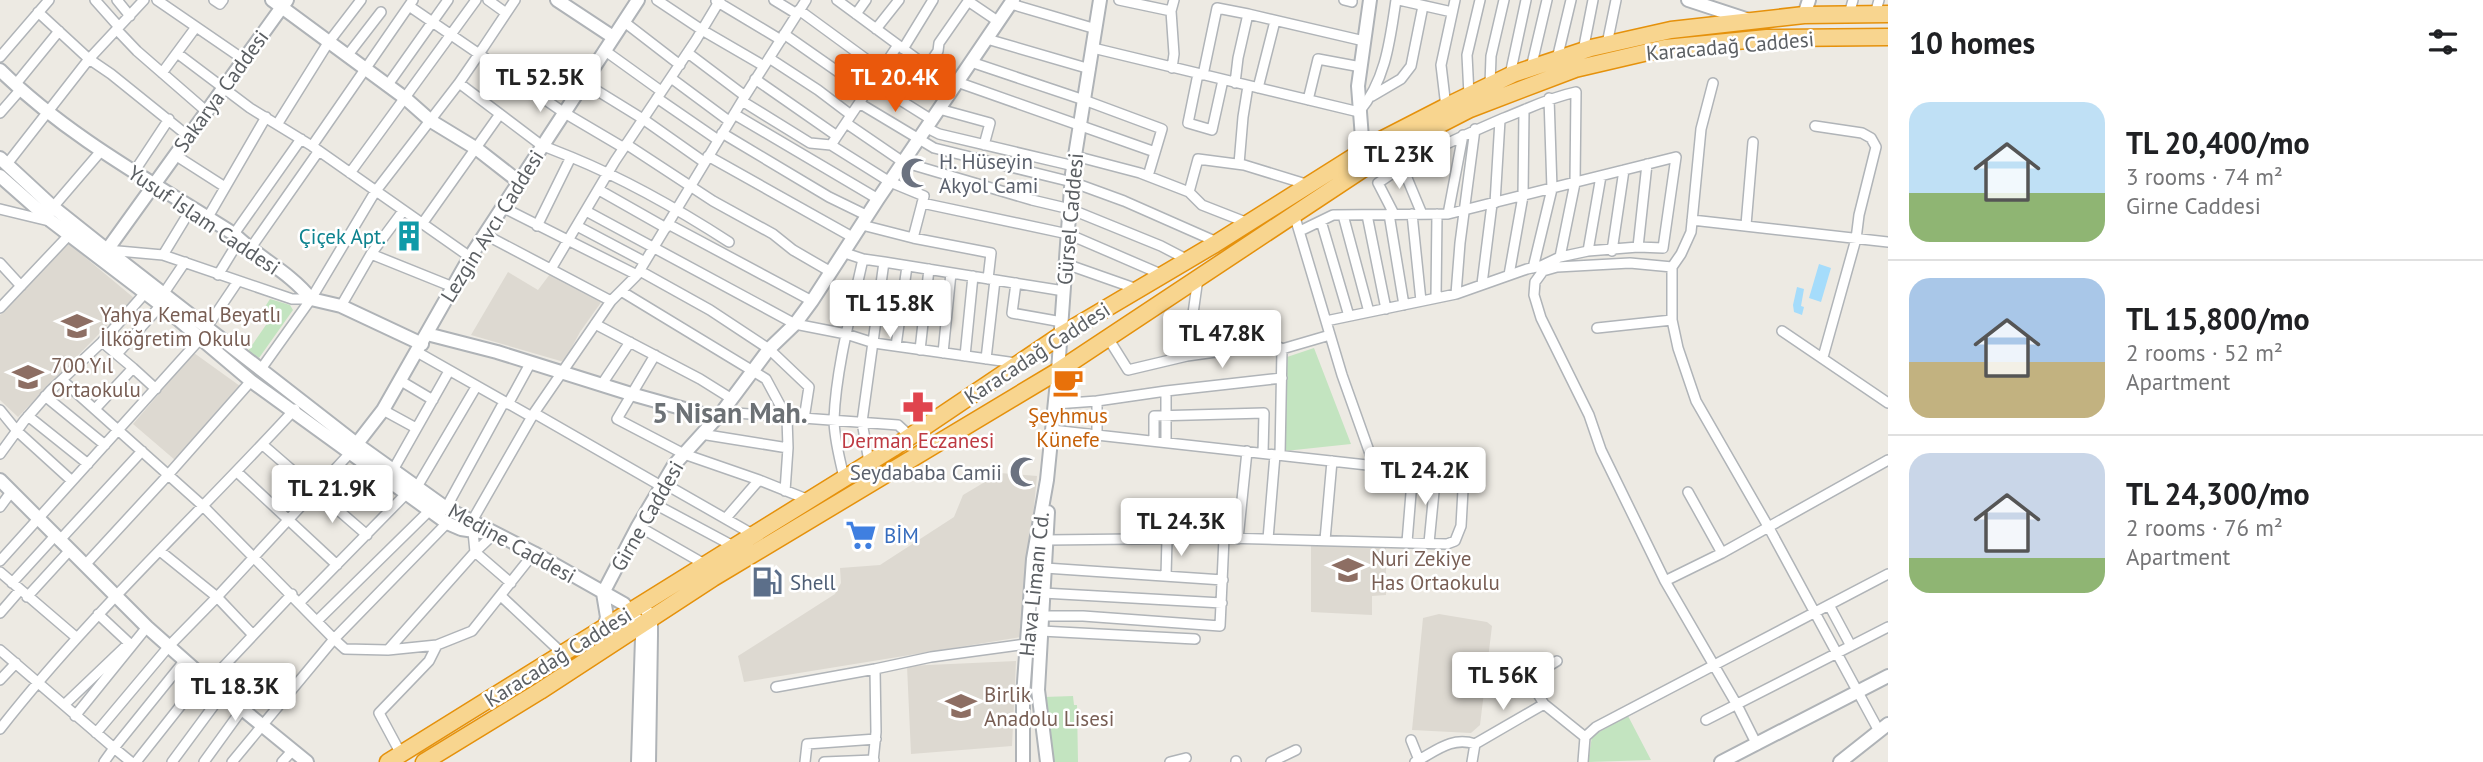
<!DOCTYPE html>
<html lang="en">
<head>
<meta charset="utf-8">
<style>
	:root { --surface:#fff; --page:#f2f2f2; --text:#202124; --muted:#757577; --line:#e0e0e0; --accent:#ea580c }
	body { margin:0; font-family:"PT Sans",sans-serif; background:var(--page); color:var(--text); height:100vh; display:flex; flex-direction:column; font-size:26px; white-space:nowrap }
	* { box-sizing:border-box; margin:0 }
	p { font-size:23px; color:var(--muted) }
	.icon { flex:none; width:38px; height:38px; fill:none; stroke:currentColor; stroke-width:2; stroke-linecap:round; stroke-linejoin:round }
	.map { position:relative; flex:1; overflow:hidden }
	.details { display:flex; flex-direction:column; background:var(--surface); width:595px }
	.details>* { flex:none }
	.price { position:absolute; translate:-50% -60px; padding:0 16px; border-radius:7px; background:#fff; color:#222; font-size:23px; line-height:46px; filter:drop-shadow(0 2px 4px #0008) }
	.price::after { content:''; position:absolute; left:50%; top:42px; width:21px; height:16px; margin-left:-10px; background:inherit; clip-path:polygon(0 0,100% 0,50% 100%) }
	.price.on { background:var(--accent); color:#fff }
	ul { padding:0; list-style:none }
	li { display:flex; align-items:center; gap:21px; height:175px; padding:0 21px }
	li+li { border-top:2px solid var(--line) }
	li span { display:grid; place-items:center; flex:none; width:196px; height:140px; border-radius:21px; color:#555 }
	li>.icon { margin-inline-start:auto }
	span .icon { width:84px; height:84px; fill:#fffc; stroke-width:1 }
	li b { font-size:30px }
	h2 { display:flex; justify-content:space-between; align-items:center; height:84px; padding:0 21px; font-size:30px }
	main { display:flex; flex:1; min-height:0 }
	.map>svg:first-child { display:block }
</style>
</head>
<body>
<main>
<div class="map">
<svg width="1888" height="762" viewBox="0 0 1888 762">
	<rect width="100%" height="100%" fill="#edeae3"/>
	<path fill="#ddd9d1" d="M68,243L134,298L18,417L0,400V315Z
		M508,272L538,290L550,274L602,301L580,332L564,362L471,335Z
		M194,353L240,386L175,460L133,424Z
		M1000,473L1037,476L1021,637L744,682L738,656L835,594L841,583L840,568L880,565L954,517L963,495Z
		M1311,544L1386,545V595L1372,596V615L1311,612Z
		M1439,614L1487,622L1492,626L1480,725L1471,733L1412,730L1423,618Z
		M1016,661L1012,746L911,754L907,666Z"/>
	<path fill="#c3e4c0" d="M270,299L290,305L293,310L259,358L248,351L268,322L261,313Z
		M1314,348L1351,444L1285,451L1287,357Z
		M1073,696L1074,705H1077L1078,762H1053L1044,697Z
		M1628,716L1651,760L1588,762L1592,736Z"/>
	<path fill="#a5dcfb" d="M1819,264L1831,268L1821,302L1809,298Z
		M1797,287L1804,289L1801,306L1804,307L1802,315L1794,312L1793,305Z"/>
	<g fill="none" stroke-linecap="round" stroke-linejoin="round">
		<g stroke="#b0b4b8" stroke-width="12">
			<path id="street" d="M95,0L119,27
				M117,0L130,16
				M157,0L243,59
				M214,0L220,4L223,0
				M488,0L506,13
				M657,0L702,30L764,66
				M774,0L797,14
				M837,0L932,70L956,84
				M1119,0L1171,11L1174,54L1172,68
				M1344,0L1352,2V0
				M1399,0L1452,12
				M716,1L781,40
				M968,1L999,22
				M1011,4L1096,29
				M409,6L479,54L515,0
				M799,10L881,70
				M1171,11L1174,0
				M38,12L89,59L111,74L188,136
				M856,14L866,0
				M1849,14L1853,0
				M1875,14L1879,0
				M623,21L680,65
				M876,29L899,0
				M117,30L137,51L206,111
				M784,34L867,92
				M987,39L1090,69
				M1607,44L1616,0
				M898,45L831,145L890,182L924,196L913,238
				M1093,48L1359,112C1386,80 1390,40 1396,0
				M903,49L933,0
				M604,50L661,91
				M1583,51L1593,0
				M177,53L250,108L312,146L470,257
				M688,53L745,96
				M347,56L381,12
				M0,57L49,0
				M769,58L818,90L851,115
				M1557,59L1571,0
				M888,61L948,97
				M971,62L1084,100L1162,129L1148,176
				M927,67L938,51L939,43L969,0
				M1531,68L1547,0
				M162,73L196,27
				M1198,74L1188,123L1212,130L1223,80
				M1203,75L1217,8L1248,14
				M1510,75L1526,0
				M671,78L729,121
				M755,79L837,136
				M583,82L643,119L704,162
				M957,82L1155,152
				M459,83L479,54L563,112L624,148
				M873,83L932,120
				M1235,83L1238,58L1248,14L1364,41
				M1713,83L1701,129L1691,232L1681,254L1672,267V320L1678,348L1696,401L1769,528L1879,731
				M15,85L59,31
				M1490,85L1491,56L1504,0
				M387,86L448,0
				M1258,88L1275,21
				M1469,95L1467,55L1480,0
				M1372,96L1401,79L1411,66L1423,6
				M657,98L718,140
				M1308,100L1318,59L1361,67
				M742,101L810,143L831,145
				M859,103L934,148L1072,182L1124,201L1217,242
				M1446,107L1441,65L1455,0
				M939,109L990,123L984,145
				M0,113L21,89
				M734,114L878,199
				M278,123L328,43L361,0
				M846,123L903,162L1032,200L1070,209L1161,246L1188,260
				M1815,126L1862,133L1871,138L1876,147L1859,215L1856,239L1823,357
				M927,128L939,134L1074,166
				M722,133L829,197L868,216
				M626,144L713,201L773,234L793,250L831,272
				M312,146L413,0
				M175,155L225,187
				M708,156L854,238
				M1075,156L1140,173L1189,192L1202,205L1248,223
				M571,157C627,180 678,209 729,242
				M7,164L89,59L144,0
				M1239,164L1243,117L1248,86
				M1402,166L1422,214
				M134,172L169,119
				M350,173L476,0
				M599,190L666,228
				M1189,192L1198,159L1244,165L1309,185
				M922,203L1068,234L1163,275
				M1495,203L1500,120
				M53,207L101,151
				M502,207L637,275
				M0,209L49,221
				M586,211L795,324L846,334L874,343L1016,363
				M1294,214L1342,375L1374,465
				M1389,214L1404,305
				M1394,214L1378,183C1417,156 1460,137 1504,118C1530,108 1548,98 1576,92L1575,183L1560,257
				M1412,214L1421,301
				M1448,214L1463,135
				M1343,215L1369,312
				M1367,215L1386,309
				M208,217L266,117
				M1692,220L1888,242
				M1321,221L1349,316
				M422,224L500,114
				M668,224L812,301
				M862,225L913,238L991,253L988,279
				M1746,225L1753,142
				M577,226L645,262
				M1300,231L1333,215L1448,214L1676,157L1663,248L1638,247L1588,251L1560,257L1541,266L1527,269L1456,294L1326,321
				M234,234L301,139
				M484,234L611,301
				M1638,247L1647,164
				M250,249L318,152
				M107,250L163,255L292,299H311
				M1588,251L1601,176
				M1612,251L1624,170
				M371,254L453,287
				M163,255L191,209
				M863,259L884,262L862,422L869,462
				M884,262L1064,291
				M0,263L21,286
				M1066,264L1137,289
				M1672,267L1630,263L1557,267L1543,271L1535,282L1534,295L1541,318L1589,415L1601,450L1665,581L1737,705L1757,745
				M1533,268L1552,189L1549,98
				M551,269L615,161L696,40L720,0
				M640,271L710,310L769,349L809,387L804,419
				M218,275L240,239
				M1509,275L1523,196L1524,110
				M1198,278L1187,356L1274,344L1282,349
				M1016,283L1012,313L1062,322
				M1482,284L1492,204
				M621,291L766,379L787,418L788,448
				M164,293L185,262
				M1456,294L1460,243L1475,129
				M1436,298L1437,214
				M341,306L371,254L403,211
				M0,308L69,235
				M595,324L700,379L732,399
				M207,327L238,281
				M1597,328L1672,320
				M1782,331L1888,403
				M1108,338L1128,370L1187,356
				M896,346L907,266
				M920,350L929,269
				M417,352L532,417
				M943,353L951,273
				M117,354L161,305
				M655,355L617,419L684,454L759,480L726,518
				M965,356L973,276
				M986,359L995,280
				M133,368L156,389
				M261,369L311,299L375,192L459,83L541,145L571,157L537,226
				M62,380L203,506L334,639L447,523
				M401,381L433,400
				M602,384L630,342
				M1166,391L1282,378
				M45,396L105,445
				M1097,401L1166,391V442
				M508,404L531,362
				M1055,404L1097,401V435
				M95,409L133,368L102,342
				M0,410L17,431L72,481
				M383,410L416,428
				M722,412L898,425L910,436
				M534,413L661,486
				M28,416L88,464
				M1052,430L1394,468L1464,472L1461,526L1455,541L1447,544L1224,538
				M701,434L788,448L785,491
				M1154,441V416L1264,413L1263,453
				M263,445L367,535
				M0,454L24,421L51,390L102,342L145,293
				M1280,455L1282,349L1330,335
				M393,470L449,371
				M237,472L337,565
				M844,478C840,459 834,439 834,419C836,368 852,309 863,259L845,253
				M759,480L809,500
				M663,483L754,535
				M417,487L476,387
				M1688,492L1722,553
				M651,502L735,547
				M0,507L11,492
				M446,508L504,402
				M638,526L706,565
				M494,534L475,552L388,650L437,645L472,631L534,553
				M1238,539L1247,451
				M1268,539L1275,455
				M1325,540L1332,461
				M59,541L142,451
				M1407,542L1413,469
				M1429,543L1436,471
				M160,551L217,597L253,635
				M0,561L201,338
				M85,565L168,475L251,381
				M1045,568L1223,580
				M0,572L77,638
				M1166,576L1167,539
				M1665,581L1722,553L1888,460
				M12,583L54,537
				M511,583L475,552L472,521L534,413L611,301L637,275L745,96L806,0
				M1043,593L1222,603
				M501,596L563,654
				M27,597L70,550
				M300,602L406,494
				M1829,605L1851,646
				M0,613L20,590
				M1042,616H1083L1220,626L1224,538L1047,540
				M317,621L429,511
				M1041,631L1195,639
				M0,650L114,748L185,660
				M1521,666L1544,704L1585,737
				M875,669L931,657L1026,644
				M1529,678L1557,661
				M0,680L16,663
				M209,682L292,594
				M776,687L875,669L876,732L873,762
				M64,705L129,643L98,614
				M75,716L147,627
				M1706,720L1888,627
				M0,729C90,614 197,516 295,409
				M96,733L170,645L217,597L350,453
				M1411,740L1419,760
				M401,754L379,713L429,661L437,645
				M1236,761V762
				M104,762L114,748L131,762
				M136,762L204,676
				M172,762L223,693
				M204,762L243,708
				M232,762L334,639L345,649L388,650
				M282,762L293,750
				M805,762L807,744L876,739
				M824,762L874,760
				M1170,762L1186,758
				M1271,762L1296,750
				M1415,762C1435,752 1451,736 1475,744L1544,704
				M1472,762L1475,744
				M1583,762L1585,737L1596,727L1888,574"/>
		</g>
		<g stroke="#afb3b7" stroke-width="16">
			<path id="secondary" d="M272,0L405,98L431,121L477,149L518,181
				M557,0L613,37
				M1688,0L1749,20
				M1804,15L1809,0
				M0,70C68,137 154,183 234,234C258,258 290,272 311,299L341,306L422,344
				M1363,151L1358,86L1370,0
				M0,158L53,207L107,250L358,445L446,508L534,553L624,604L640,624L642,638L638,762
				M0,176L51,221L161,305L251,381L447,523L461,529L488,533
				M107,250L287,0
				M427,334L497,352L631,394L717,418
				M352,450L383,410L470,257L638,0
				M0,480L147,627L209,682L307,762
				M603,593L638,526L674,465L722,412L769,349L795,324L812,301L878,199L1013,0
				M603,593L607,617L604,628
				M648,613L651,618V635L649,762
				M1023,762V696L1033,559L1047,480L1058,371L1072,174L1100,0
				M1047,762L1038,690L1048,512
				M1721,762L1888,676
				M1840,762L1888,724"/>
		</g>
		<g stroke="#e5910b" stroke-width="19">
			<path id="highway" d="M388,762L893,448L1061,335L1215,244L1377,142L1451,104L1513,74L1591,48L1671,30L1804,15L1888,14
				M424,762L540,691L713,578L1058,371L1396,147L1470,109L1575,69L1665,48L1767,38L1888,37"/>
		</g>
		<use href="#street" stroke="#fff" stroke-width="9"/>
		<use href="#secondary" stroke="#fff" stroke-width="12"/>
		<use href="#highway" stroke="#f8d58f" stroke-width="16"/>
	</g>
	<defs>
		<g id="mosque-bare" transform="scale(2.415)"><path d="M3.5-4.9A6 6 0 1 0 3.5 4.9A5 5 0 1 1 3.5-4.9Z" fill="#6b7280" stroke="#fff" stroke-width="2.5" paint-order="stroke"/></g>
		<g id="building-bare" transform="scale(2.415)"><path d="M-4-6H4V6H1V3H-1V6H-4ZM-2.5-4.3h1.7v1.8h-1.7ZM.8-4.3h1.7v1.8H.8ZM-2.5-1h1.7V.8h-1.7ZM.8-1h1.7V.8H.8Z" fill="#0f9aa8" stroke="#fff" stroke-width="2.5" paint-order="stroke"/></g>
		<g id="school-bare" transform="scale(2.415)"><path d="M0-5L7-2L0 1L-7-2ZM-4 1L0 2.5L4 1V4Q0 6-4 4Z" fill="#8d6e63" stroke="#fff" stroke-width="2.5" paint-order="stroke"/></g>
		<g id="cafe-bare" transform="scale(2.415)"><path d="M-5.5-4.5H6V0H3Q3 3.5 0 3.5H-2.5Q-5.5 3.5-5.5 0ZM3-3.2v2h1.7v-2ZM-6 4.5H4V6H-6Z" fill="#e8710a" stroke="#fff" stroke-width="2.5" paint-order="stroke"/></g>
		<g id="pharmacy-bare" transform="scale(2.415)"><path d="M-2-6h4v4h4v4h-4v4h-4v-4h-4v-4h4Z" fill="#e0444e" stroke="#fff" stroke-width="2.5" paint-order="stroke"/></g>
		<g id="supermarket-bare" transform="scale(2.415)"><path d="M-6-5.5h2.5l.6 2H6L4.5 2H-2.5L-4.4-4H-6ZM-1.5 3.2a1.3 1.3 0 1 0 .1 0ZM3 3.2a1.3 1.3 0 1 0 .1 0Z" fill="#3f7fe0" stroke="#fff" stroke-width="2.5" paint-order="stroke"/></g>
		<g id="fuel-bare" transform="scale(2.415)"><path d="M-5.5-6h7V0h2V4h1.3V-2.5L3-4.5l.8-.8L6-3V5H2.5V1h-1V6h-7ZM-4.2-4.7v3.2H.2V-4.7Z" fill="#5c6f8a" stroke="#fff" stroke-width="2.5" paint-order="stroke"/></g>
	</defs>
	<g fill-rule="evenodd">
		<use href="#mosque-bare" x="916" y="173"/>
		<use href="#building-bare" x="409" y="236"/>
		<use href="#school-bare" x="77" y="326"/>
		<use href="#school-bare" x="28" y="377"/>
		<use href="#cafe-bare" x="1068" y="382"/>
		<use href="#pharmacy-bare" x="918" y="407"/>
		<use href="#mosque-bare" x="1025" y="472"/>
		<use href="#supermarket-bare" x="861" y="535"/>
		<use href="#school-bare" x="1348" y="570"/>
		<use href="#fuel-bare" x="767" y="582"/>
		<use href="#school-bare" x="961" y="706"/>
	</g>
	<g text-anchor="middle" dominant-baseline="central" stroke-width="5" stroke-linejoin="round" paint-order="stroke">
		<g font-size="21" fill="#5b5f63" stroke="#fff">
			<text transform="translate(1730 46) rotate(-5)">Karacadağ Caddesi</text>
			<text transform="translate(221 91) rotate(-54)">Sakarya Caddesi</text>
			<text transform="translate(1070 219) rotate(-85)">Gürsel Caddesi</text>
			<text transform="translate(204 220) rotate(34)">Yusuf İslam Caddesi</text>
			<text transform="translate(492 226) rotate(-58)">Lezgin Avcı Caddesi</text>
			<text transform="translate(1037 353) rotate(-33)">Karacadağ Caddesi</text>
			<text transform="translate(647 516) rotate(-60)">Girne Caddesi</text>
			<text transform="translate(512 543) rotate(29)">Medine Caddesi</text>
			<text transform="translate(1034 584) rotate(-84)">Hava Limanı Cd.</text>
			<text transform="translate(558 657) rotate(-32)">Karacadağ Caddesi</text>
		</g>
		<g font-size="21" fill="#5b616d" stroke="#fff" text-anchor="start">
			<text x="939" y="161">H. Hüseyin<tspan x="939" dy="24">Akyol Cami</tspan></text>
			<text x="1002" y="472" text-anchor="end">Seydababa Camii</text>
		</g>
		<g font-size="21" fill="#0d838f" stroke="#fff" text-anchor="end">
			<text x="386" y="236">Çiçek Apt.</text>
		</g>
		<g font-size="21" fill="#785e54" stroke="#fff" text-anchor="start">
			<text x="100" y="314">Yahya Kemal Beyatlı<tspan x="100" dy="24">İlköğretim Okulu</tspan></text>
			<text x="51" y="365">700.Yıl<tspan x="51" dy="24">Ortaokulu</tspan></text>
			<text x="1371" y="558">Nuri Zekiye<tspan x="1371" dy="24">Has Ortaokulu</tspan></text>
			<text x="984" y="694">Birlik<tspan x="984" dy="24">Anadolu Lisesi</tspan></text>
		</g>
		<g font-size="21" fill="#c56008" stroke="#fff">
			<text x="1068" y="415">Şeyhmus<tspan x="1068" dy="24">Künefe</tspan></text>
		</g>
		<g font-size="21" fill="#be3a42" stroke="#fff">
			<text x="918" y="440">Derman Eczanesi</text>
		</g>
		<g font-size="21" fill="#366cbe" stroke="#fff" text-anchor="start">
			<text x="884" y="535">BİM</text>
		</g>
		<g font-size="21" fill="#4e5e75" stroke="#fff" text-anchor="start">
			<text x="790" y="582">Shell</text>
		</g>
		<g font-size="28" font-weight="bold" fill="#6c7175" stroke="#fff">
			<text x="730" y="412">5 Nisan Mah.</text>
		</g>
	</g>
</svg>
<b class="price" style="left:540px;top:114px">TL 52.5K</b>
<b class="price on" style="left:895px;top:114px">TL 20.4K</b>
<b class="price" style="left:1399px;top:191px">TL 23K</b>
<b class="price" style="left:890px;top:340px">TL 15.8K</b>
<b class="price" style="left:1222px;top:370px">TL 47.8K</b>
<b class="price" style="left:1425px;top:507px">TL 24.2K</b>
<b class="price" style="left:332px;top:525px">TL 21.9K</b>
<b class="price" style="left:1181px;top:558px">TL 24.3K</b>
<b class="price" style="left:1503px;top:712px">TL 56K</b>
<b class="price" style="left:235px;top:723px">TL 18.3K</b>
</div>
<section class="details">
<h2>10 homes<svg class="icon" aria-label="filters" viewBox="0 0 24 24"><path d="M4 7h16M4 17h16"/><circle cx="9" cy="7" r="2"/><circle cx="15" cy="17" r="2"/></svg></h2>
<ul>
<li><span style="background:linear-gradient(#bfe0f5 65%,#8fb573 0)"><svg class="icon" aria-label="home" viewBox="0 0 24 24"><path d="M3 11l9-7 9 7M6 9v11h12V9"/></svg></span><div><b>TL 20,400/mo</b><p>3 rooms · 74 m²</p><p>Girne Caddesi</p></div></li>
<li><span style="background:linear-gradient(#a9c7e8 60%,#c2b280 0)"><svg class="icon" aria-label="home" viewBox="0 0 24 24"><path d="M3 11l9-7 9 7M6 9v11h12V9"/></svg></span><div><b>TL 15,800/mo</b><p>2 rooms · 52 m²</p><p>Apartment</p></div></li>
<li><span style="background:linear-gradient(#c9d6e8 75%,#8fb573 0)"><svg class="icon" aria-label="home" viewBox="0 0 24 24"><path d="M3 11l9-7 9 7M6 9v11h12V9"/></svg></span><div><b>TL 24,300/mo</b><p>2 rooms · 76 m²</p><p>Apartment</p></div></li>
</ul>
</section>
</main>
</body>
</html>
